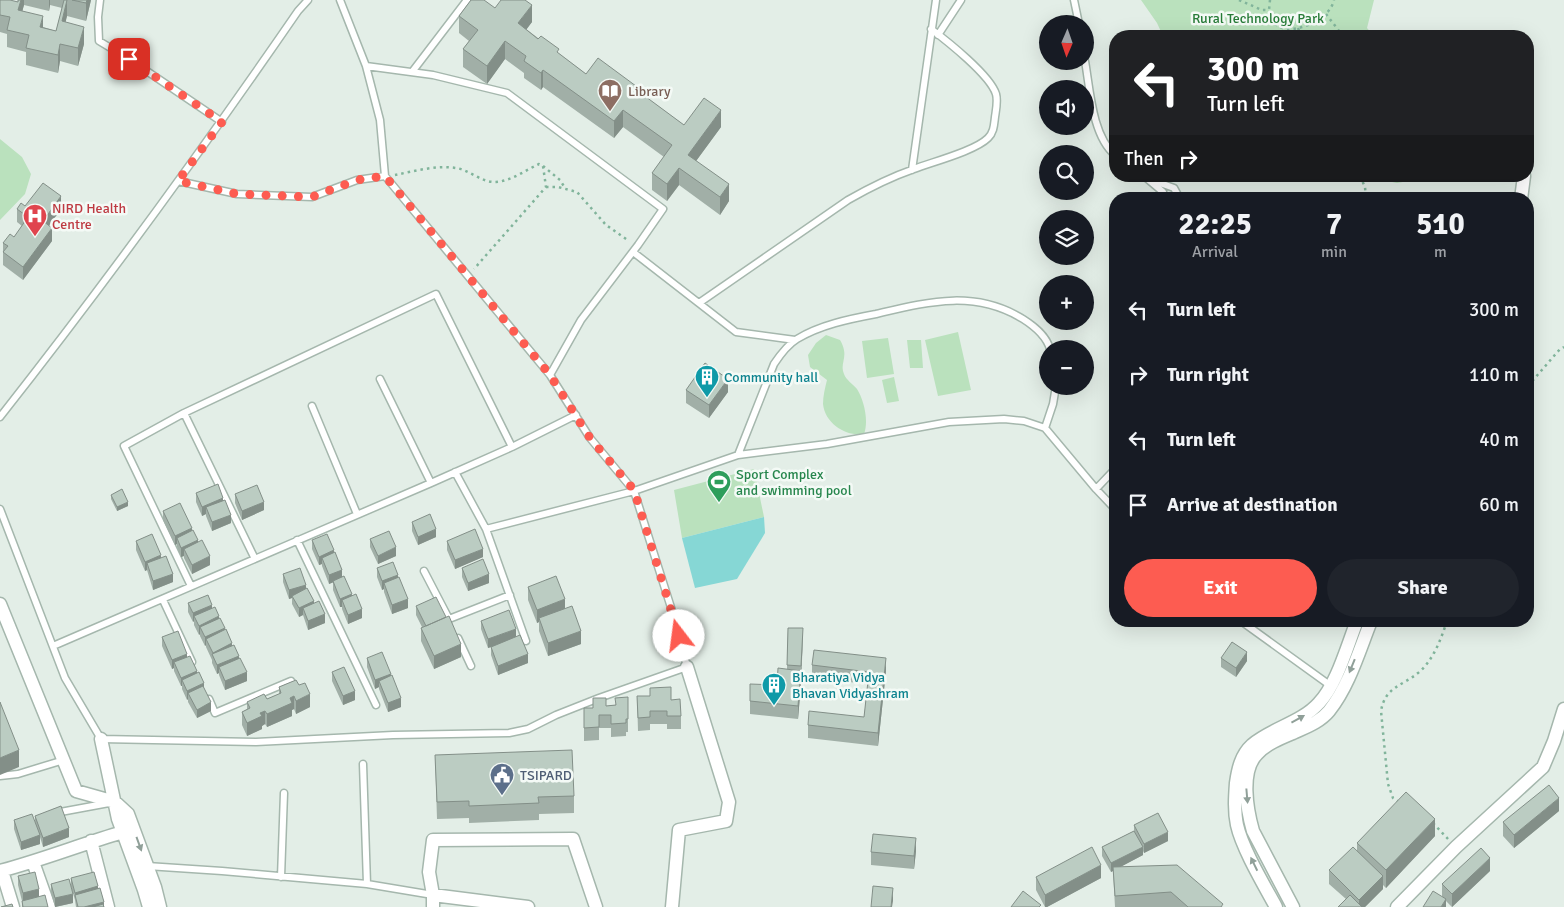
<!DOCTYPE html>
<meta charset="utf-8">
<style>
body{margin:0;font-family:Signika,sans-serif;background:#20242c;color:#f1f3f6;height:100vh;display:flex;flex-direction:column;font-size:19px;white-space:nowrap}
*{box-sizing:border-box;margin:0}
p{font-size:16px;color:#9ea1a6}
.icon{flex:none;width:28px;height:28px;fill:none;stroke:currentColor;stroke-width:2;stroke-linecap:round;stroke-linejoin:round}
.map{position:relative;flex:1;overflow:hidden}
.side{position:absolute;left:1109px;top:192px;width:425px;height:435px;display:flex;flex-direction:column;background:#171b24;border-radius:20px;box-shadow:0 5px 20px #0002}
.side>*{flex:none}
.guide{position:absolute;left:1109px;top:30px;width:425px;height:152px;border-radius:20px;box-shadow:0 5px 20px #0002;background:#202124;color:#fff;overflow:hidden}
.needle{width:32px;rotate:182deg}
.fabs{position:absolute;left:1039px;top:15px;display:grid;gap:10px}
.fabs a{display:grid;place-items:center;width:55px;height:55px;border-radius:50%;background:#171b24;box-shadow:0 5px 20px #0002;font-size:25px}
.pin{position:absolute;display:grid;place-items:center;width:42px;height:42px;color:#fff;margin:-21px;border-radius:10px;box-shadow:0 2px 8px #0006}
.me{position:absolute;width:55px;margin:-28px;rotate:345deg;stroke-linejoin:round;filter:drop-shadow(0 0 4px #0008)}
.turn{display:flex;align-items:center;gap:18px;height:105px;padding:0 15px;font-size:22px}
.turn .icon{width:65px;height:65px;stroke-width:2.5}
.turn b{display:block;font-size:35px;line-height:42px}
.then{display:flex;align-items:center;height:48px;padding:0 15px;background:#0003;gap:10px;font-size:19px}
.eta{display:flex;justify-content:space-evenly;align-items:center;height:85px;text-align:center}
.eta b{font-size:30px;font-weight:800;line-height:35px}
.button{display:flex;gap:10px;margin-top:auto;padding:10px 15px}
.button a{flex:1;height:58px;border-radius:30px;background:#fd5c51;color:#fff;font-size:20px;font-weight:800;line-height:58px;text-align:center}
.button a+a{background:#20242c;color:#f1f3f6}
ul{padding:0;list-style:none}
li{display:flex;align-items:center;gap:15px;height:65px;padding:0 15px}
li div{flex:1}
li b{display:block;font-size:19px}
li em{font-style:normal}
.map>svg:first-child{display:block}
.green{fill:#bae1bd}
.water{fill:#86d7d5}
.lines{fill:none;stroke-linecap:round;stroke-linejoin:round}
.lane-casing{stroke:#a5b7ad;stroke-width:9}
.street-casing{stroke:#a5b7ad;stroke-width:15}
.path{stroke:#81b49b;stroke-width:2.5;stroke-dasharray:2.5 4;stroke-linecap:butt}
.lane{stroke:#fff;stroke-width:6}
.street{stroke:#fff;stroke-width:12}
.wall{fill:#a1afa7;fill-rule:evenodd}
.shaded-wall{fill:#838f88}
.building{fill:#bbccc2;stroke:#838f88}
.oneway{fill:#90a099}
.route{stroke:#fd5c51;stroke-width:9;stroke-dasharray:0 16.2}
.labels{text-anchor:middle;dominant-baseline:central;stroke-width:5;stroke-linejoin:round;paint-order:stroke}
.park-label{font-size:14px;fill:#277c38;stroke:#f4faf6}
.education-label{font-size:14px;fill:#785e54;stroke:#f4faf6;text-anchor:start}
.health-label{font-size:14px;fill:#be3a42;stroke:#f4faf6;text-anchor:start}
.culture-label{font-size:14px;fill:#0d838f;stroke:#f4faf6;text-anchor:start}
.leisure-label{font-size:14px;fill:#27864d;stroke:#f4faf6;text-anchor:start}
.service-label{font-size:14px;fill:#4e5e75;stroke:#f4faf6;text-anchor:start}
</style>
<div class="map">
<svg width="1564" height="907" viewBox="0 0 1564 907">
<rect width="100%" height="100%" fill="#e3eee7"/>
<path class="green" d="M1141 0H1374L1367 28 1374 36H1163L1157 23Z
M0 139 22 157 31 174 25 194 0 220Z
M1363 176H1437L1397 183Z
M958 332 971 390 938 396 925 340Z
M826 335 840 340C850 357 839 362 844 374 846 380 853 384 857 389 864 400 869 421 864 434 847 437 825 424 823 404 823 396 825 388 827 380L810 367 808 355 816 343Z
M888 338 894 374 867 378 862 341Z
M907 340H921L923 368H910Z
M894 377 899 401 887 403 882 380Z
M754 469 764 517 682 538 674 490Z"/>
<path class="water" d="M764 517 765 533 737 579 695 588 682 538Z"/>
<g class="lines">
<defs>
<path id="lane" d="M100 0 98 17 99 41 129 59 222 122
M340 0 366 66 380 120 385 176
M1074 0 1079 24
M938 35 961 0
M1085 61C1090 89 1092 136 1115 155
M366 66 433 75 507 93 663 209 638 245 581 320 550 375
M412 72 467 0
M912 170 936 0
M1144 176 1163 192 1165 199
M1149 179 1174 188 1180 199
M633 252 736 332 795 340
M699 303 848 200C869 188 891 177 914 169 932 162 975 151 988 138 994 132 994 125 995 117 996 110 998 101 996 94 990 75 947 41 931 29
M380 379 431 483
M312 406 357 514
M184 413 255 559
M0 417C104 285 203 149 298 11L308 0
M1045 428 1053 404 1056 386
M738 455 774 364C780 355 787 345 797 339 820 325 849 319 876 314 927 302 974 289 1023 319 1034 326 1046 335 1050 349
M1115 469 1096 489 1115 509
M455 472 486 529
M0 509 65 678 101 739 256 742 393 735 509 733 528 729 556 715 599 698 687 667 675 620 634 491 590 438 550 375 385 176 357 180 312 197 237 194 178 181
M297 540 376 705
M424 571 449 619 510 595
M191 586 124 446 184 413 436 294 512 447
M163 600 192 662
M1241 621 1331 686
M458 638 471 666
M526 641 486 529 634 491 738 455 827 444 949 422 1004 419 1024 421 1045 428 1096 489
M53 646 431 483 512 447 576 415
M209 699 215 713 291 681
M363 764 367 884
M0 776 18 774 64 760
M55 813 109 803
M147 866 222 871 367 884 433 895
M281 877 284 793"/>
<path id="street" d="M1521 199 1524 176
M0 604 76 791 115 802 128 814 155 887 160 907
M101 739 118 819 144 890 149 907
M91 841 108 907
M33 862 49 907
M0 871C42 860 82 844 123 832
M2 871 13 907
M433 895 528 907
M433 907V895L429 872 433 840 573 839 596 907
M672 907 679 830 726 821 729 802 687 667
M1276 907C1264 885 1242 848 1237 825 1234 811 1235 797 1236 783 1238 769 1241 755 1252 745 1272 728 1301 723 1319 703 1337 684 1347 646 1357 621
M1293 907 1253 831C1247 810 1240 771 1257 754 1266 744 1281 738 1293 733 1306 727 1320 722 1329 711 1349 686 1359 651 1371 621
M1397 907 1456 847 1543 767 1554 741 1564 709"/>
</defs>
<use href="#lane" class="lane-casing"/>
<use href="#street" class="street-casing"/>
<path class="path" d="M1239 0 1262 10H1268
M1270 0 1269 10 1273 23C1277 25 1282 29 1287 29 1304 30 1330 18 1334 0
M1326 14 1343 36
M1298 28 1301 36
M543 166 560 180 565 188
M395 175C414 171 437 165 456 168 470 170 482 183 496 182 511 181 526 170 539 164L543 166 546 187 474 269
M1360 176 1365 187 1366 199
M546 187H558L577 192 606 225 629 241
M1528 386 1560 349 1564 347
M1399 802 1393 798 1388 784 1381 711C1385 687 1402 686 1418 673 1433 661 1441 639 1447 621
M1433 823 1448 839"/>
<use href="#lane" class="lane"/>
<use href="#street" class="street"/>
</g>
<path class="wall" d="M0 0 18 2V0H91L86 21 67 16 65 22 84 44 78 66 60 61 58 73 26 65V52L7 47V34L0 32ZM24 5 49 11 50 5 62 8 56 31 43 27 22 11Z
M495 8 532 22 526 29 586 74 640 93 684 125 721 127 696 161 729 201 720 215 679 185 667 201 652 190V173L664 157 623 127 614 138 543 87 541 90 524 78V73L505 59 487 84 463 67V49L469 41 459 33V16Z
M25 206 61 209 49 225 52 241 23 280 3 265V243L14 237 22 226 17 222V209Z
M686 390 728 392 709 418 686 403Z
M196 493 223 501 231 523 212 531 206 516V514L202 516 196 502Z
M235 494 264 510 242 520 235 503Z
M111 495 128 506 117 511 111 499Z
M163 511 192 531 210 565 192 574 184 558V556L181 557 177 547V544L175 545 163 520Z
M412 522 436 537 418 545 412 531Z
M370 539 396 556 378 564 370 547Z
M312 540 334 553 342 577 362 618 348 624 342 609V607H340L333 590V582L329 584 322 566V564L319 565 312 549Z
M136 541 161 558 173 582 153 590 147 570 145 571 136 550Z
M447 541 483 557 455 569 447 550Z
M377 568 398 577 408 608 392 614 384 592V589L382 590 377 577Z
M462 568 489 583 468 591 462 577Z
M283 574 306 589 325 623 308 630 303 615 299 617 292 604V598L289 599 283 582Z
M528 587 565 609 581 644 548 656 539 631V622L537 623 528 600Z
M188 603 212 608 219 618 232 645 239 659 247 681 225 690 219 675V673L217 674 212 663V660L206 647V645L205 646 200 636V634L199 635 194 625V621L193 622 188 612Z
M416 606 461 657 434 669 421 641V628L422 627 416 615Z
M481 621 516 637 528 663 498 675 491 655V647L488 648 481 629Z
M788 628 803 637 801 684 798 719 750 714V701L777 685 787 669Z
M162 637 187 657 204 688 211 711 197 718 188 702V699L187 700 182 689V686H181L174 671V668L172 669 162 646Z
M367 658 391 675 401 707 388 712 379 689V687L375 689 367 667Z
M1221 658 1247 661 1236 677 1221 667Z
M812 665 886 671 878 746 808 738V725L864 717 868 684 812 678Z
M332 672 355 700 343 705 332 681Z
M296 680 310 707 296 714 294 709 292 710V716L267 727 265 724 262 726V729L247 736 242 725V712L247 709V702L267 699 279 694V687Z
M637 696 671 700 681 716V729H667V724H650V730L638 731Z
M628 697V732H626V736L611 737V728H599V740L584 741V708H593V698L606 706 615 705Z
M435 755 574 796V813L539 814V820L469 823V818L437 819Z
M1559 811 1514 848 1503 836V822Z
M35 816 69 837 43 847 40 837V844L21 850 14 829V820L35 822Z
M1134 825 1168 841 1144 853 1143 851V855L1120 867 1223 907H1115L1113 871 1111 872 1102 856V847L1134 831Z
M1435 836 1386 888 1383 885V889L1365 907H1338L1346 899 1329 884V870L1357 851V843Z
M916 851 914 869 871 865V852Z
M1490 871 1452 907 1446 901V907L1442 896V884Z
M18 876 39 897 48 907H22V901L18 885Z
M1036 877 1101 878 1047 907H1045L1036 890Z
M71 878 98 889 104 907H76L75 900 71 887Z
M51 884 73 903 55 907 51 893Z"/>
<path class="shaded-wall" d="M21 0H24V5L18 28V10Z
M49 0H50V5L49 11Z
M67 0V16L62 38V21Z
M87 0H91L86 21V3Z
M532 5V22L518 41V23Z
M43 16V33L40 27Z
M84 27V44L78 66V48Z
M505 41V59L487 84V66Z
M60 44V61L58 73V55Z
M543 70V87L541 90V73Z
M623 110V127L614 138V121Z
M721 110V127L688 172V155Z
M679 168V185L667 201V184Z
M729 184V201L720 215V197Z
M61 196V209L43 234V221Z
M52 228V241L23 280V267Z
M728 379V392L709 418V405Z
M223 498V507H206V514L202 516V507Z
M128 502V506L117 511V507Z
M264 502V510L242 520V511Z
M231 515V523L212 531V522Z
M192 528V537L177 538V544L175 545V536Z
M436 529V537L418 545V537Z
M198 540V549H184V556L181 557V548Z
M396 547V556L378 564V556Z
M483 549V557L455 569V560Z
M334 550V559L322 558V564L319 565V557Z
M161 555V564L147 563V570L145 571V562Z
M210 556V565L192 574V565Z
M342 570V579L329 584V575Z
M173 574V582L153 590V581Z
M489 574V583L468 591V583Z
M398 575V584L384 583V589L382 590V581Z
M306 585V593L292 596V598L289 599V590Z
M352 594V602L342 600V607H340V599Z
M408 599V608L392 614V605Z
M565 599V612L539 618V622L537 623V610Z
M314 601V609L303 608V615L299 617V608Z
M212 605V613L194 616V621L193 622V613Z
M362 609V618L348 624V615Z
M325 614V623L308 630V621Z
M219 616V625L200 627V634L199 635V626Z
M225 628V636L206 639V645L205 646V637Z
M803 628 801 684 798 719V706L801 672Z
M516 629V638L488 648V639Z
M581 631V644L548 656V643Z
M232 643V652L213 655V653Z
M461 644V657L434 669V656Z
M1247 652V661L1236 677V668Z
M187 654V662H174V668L172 669V660Z
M528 654V663L498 675V666Z
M239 656V665L219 667V673L217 674V665Z
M886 658V671L878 746V733Z
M197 671V680H182V686H181V678Z
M247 672V681L225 690V681Z
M391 674V682L379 681V687L375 689V680Z
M204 683V692L188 693V699L187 700V691Z
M355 691V700L343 705V696Z
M310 694V707L296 714V701Z
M294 696V709L292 710V716L267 727V714L290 698Z
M401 698V707L388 712V703Z
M211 702V711L197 718V710Z
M265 711V724L262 726V729L247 736V723L260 713Z
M19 750V767L0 775V758Z
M1559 798V811L1514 848V835Z
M1435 819V836L1386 888V870Z
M69 828V837L43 847V838Z
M1168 832V841L1144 853V844Z
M40 835V844L21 850V842Z
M916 838V851L914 869V856Z
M1143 847V855L1111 872V863Z
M1490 858V871L1452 907V894Z
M1101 865V878L1047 907H1045V895Z
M1383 876V889L1365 907H1359V900Z
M98 886V895L75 896V893Z
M893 888V901L892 907H891Z
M39 889V898L23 902V893Z
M73 894V903L55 907V898Z
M1446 899V907H1441Z
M104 902V907H84Z"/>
<path class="building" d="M0 0H10L18 2V0H21L18 10 43 16 40 27 56 31 64 0H67L62 21 84 27 78 48 60 44 58 55 26 48 29 35 7 30 10 17 0 15Z
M72 0H87L86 3Z
M471 0H484L495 8 501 0H525L532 5 518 23 538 39 541 36 559 49 557 52 586 74 598 58 640 89 638 91 684 125 704 98 721 110 688 155 729 184 720 197 679 168 667 184 652 173 672 145 623 110 614 121 543 70 541 73 524 61 526 56 505 41 487 66 463 49 478 30 459 16Z
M43 183 61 196 43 221 52 228 23 267 3 252 8 246 3 243 10 234 14 237 28 217 17 209 21 203 25 206Z
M705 363 728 379 709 405 686 390Z
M218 484 223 498 202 507 196 493Z
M257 485 264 502 242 511 235 494Z
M122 489 128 502 117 507 111 495Z
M225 500 231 515 212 522 206 507Z
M180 503 192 528 175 536 163 511Z
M430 514 436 529 418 537 412 522Z
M475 529 483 549 455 560 447 541Z
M193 530 198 540 181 548 177 538Z
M389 531 396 547 378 556 370 539Z
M152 534 161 555 145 562 136 541Z
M327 534 334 550 319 557 312 540Z
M202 540 210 556 192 565 184 549Z
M335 552 342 570 329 575 322 558Z
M166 556 173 574 153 581 147 563Z
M483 559 489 574 468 583 462 568Z
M393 562 398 575 382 581 377 568Z
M300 568 306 585 289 590 283 574Z
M344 576 352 594 340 599 333 581Z
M556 576 565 599 537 610 528 587Z
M399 577 408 599 392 605 384 583Z
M307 588 314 601 299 608 292 596Z
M356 594 362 609 348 615 342 600Z
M208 595 212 605 193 613 188 603Z
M436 597 446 617 426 626 416 606Z
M319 601 325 614 308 621 303 608Z
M572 606 581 631 548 643 539 618Z
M215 607 219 616 199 626 194 616Z
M509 610 516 629 488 639 481 621Z
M449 616 461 644 434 656 421 628Z
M220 618 225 628 205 637 200 627Z
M788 628H803L801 666 787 665Z
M226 629 232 643 213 653 206 639Z
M178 631 187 654 172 660 162 637Z
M520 635 528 654 498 666 491 647Z
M1232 642 1247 652 1236 668 1221 658Z
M234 645 239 656 217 665 212 654Z
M814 650 886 658 878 733 808 725 809 711 864 717 869 672 812 665Z
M382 652 391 674 375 680 367 658Z
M190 656 197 671 181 678 174 662Z
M240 658 247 672 225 681 219 667Z
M344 667 355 691 343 696 332 672Z
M778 668 801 671 798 706 750 701V684L777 685Z
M199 672 204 683 187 691 182 680Z
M392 675 401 698 388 703 379 681Z
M296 680 299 685 305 683 310 694 296 701 294 696 290 698 292 703 267 714 265 711 260 713 262 716 247 723 242 712 250 708 247 702 264 694 267 699 281 693 279 687Z
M203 686 211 702 197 710 188 693Z
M671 687V700L680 699 681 716H667V711H650V717L638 718 637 696H650V688Z
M628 697V719H626V723L611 724V715H599V727L584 728V708H593V698H606V706L616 705 615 698Z
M0 702 19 750 0 758Z
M572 750 574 796 538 797 539 803 469 806V801L437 802 435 755Z
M1549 785 1559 798 1514 835 1503 822Z
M1406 792 1435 819 1386 870 1357 843Z
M61 806 69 828 43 838 35 816Z
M1158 813 1168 832 1144 844 1134 825Z
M32 814 40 835 21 842 14 820Z
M1134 831 1143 847 1111 863 1102 847Z
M873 834 916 838 914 856 871 852Z
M1092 847 1101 865 1045 895 1036 877Z
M1353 847 1383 876 1359 900 1329 870Z
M1481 848 1490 858 1452 894 1442 884Z
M1177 865 1223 904 1221 907H1188L1171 892 1115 896 1113 867Z
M35 872 39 889 23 893 18 876Z
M94 872 98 886 75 893 71 878Z
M69 879 73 894 55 898 51 884Z
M873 886 893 888 891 907H871Z
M100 888 104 902 84 907H78L75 895Z
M1023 891 1041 905 1039 907H1011Z
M1433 891 1446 899 1441 907H1423Z
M45 895 48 907H23L22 901Z
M1350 895 1362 907H1338Z
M12 904 13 907H1Z
M103 904 104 907H93Z"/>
<defs><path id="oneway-solid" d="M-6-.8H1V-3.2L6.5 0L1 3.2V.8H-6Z" transform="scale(1.25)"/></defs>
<g class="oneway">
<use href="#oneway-solid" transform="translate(1352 666) rotate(112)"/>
<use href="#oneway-solid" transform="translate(1298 719) rotate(-29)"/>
<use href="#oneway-solid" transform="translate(1247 796) rotate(85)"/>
<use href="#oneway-solid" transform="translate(139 844) rotate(70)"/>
<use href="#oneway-solid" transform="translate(1254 864) rotate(-116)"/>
</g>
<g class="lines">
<path class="route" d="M129 59 222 122 178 181 237 194 312 197 357 180 385 176 550 375 590 438 634 490 679 636"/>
</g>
<defs>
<symbol id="library-pin" viewBox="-11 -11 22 30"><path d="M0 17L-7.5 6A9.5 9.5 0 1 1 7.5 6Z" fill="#8d6e63" stroke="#f4faf6"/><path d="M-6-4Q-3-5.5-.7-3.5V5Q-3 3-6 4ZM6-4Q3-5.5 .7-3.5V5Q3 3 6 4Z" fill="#fff"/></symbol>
<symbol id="hospital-pin" viewBox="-11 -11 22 30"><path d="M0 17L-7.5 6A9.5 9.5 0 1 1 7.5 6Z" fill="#e0444e" stroke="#f4faf6"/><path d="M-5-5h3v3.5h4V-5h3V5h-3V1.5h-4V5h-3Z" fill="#fff"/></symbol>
<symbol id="building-pin" viewBox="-11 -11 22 30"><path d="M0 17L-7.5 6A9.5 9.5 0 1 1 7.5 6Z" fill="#0f9aa8" stroke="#f4faf6"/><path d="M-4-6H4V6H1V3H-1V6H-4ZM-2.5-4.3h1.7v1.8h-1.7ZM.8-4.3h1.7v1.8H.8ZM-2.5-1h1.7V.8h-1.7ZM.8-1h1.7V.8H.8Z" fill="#fff"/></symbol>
<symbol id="stadium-pin" viewBox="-11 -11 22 30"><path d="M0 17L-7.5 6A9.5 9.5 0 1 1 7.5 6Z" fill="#2e9e5b" stroke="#f4faf6"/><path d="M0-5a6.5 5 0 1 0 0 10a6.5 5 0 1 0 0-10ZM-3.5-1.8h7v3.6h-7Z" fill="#fff"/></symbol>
<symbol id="civic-pin" viewBox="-11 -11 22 30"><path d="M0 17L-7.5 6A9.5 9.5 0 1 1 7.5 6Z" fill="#5c6f8a" stroke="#f4faf6"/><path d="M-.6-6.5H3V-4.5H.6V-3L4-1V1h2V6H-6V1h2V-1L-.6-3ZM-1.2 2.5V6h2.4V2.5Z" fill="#fff"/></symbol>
</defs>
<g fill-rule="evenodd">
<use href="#library-pin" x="596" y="77" width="28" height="38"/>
<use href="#hospital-pin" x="21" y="202" width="28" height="38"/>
<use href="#building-pin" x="693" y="363" width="28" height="38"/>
<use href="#stadium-pin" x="705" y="468" width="28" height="38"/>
<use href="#building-pin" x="760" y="671" width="28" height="38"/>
<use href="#civic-pin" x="488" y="761" width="28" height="38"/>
</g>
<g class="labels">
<g class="park-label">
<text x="1258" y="18">Rural Technology Park</text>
</g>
<g class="education-label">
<text x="628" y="91">Library</text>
</g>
<g class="health-label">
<text x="52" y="208">NIRD Health<tspan x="52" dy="16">Centre</tspan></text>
</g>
<g class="culture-label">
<text x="724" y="377">Community hall</text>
<text x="792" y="677">Bharatiya Vidya<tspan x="792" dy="16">Bhavan Vidyashram</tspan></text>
</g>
<g class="leisure-label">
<text x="736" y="474">Sport Complex<tspan x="736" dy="16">and swimming pool</tspan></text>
</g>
<g class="service-label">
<text x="520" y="775">TSIPARD</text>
</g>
</g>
</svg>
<div class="fabs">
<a><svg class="needle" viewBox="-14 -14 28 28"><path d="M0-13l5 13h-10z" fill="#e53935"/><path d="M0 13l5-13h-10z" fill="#9ea1a6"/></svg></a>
<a><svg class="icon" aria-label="sound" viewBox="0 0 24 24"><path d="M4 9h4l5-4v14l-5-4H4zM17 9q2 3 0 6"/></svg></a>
<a><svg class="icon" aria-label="search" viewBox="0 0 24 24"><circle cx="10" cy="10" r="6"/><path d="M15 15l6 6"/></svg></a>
<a><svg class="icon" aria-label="layers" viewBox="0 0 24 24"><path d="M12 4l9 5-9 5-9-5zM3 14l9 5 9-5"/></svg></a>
<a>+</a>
<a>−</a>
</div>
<div class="pin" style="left:129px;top:59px;background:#d93025"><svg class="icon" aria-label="arrive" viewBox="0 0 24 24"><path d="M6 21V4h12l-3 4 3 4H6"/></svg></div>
<svg class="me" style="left:679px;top:636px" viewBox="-20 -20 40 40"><circle r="19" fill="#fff"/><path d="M0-13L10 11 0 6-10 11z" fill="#fd5c51"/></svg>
<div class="guide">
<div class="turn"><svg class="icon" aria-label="left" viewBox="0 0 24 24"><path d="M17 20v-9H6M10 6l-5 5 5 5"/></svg><div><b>300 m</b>Turn left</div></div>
<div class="then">Then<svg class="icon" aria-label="right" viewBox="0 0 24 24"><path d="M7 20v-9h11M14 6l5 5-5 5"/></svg></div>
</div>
<section class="side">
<div class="eta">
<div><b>22:25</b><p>Arrival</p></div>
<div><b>7</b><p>min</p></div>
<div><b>510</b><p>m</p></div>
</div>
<ul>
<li><svg class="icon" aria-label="left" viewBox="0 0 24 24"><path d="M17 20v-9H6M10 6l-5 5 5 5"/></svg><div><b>Turn left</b></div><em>300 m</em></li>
<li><svg class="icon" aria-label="right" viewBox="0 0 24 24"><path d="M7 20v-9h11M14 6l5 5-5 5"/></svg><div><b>Turn right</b></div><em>110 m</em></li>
<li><svg class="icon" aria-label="left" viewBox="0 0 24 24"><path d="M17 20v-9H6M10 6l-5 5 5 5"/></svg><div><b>Turn left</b></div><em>40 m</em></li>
<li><svg class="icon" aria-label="arrive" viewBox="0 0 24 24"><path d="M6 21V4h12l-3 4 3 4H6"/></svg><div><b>Arrive at destination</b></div><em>60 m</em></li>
</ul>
<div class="button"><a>Exit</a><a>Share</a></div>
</section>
</div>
